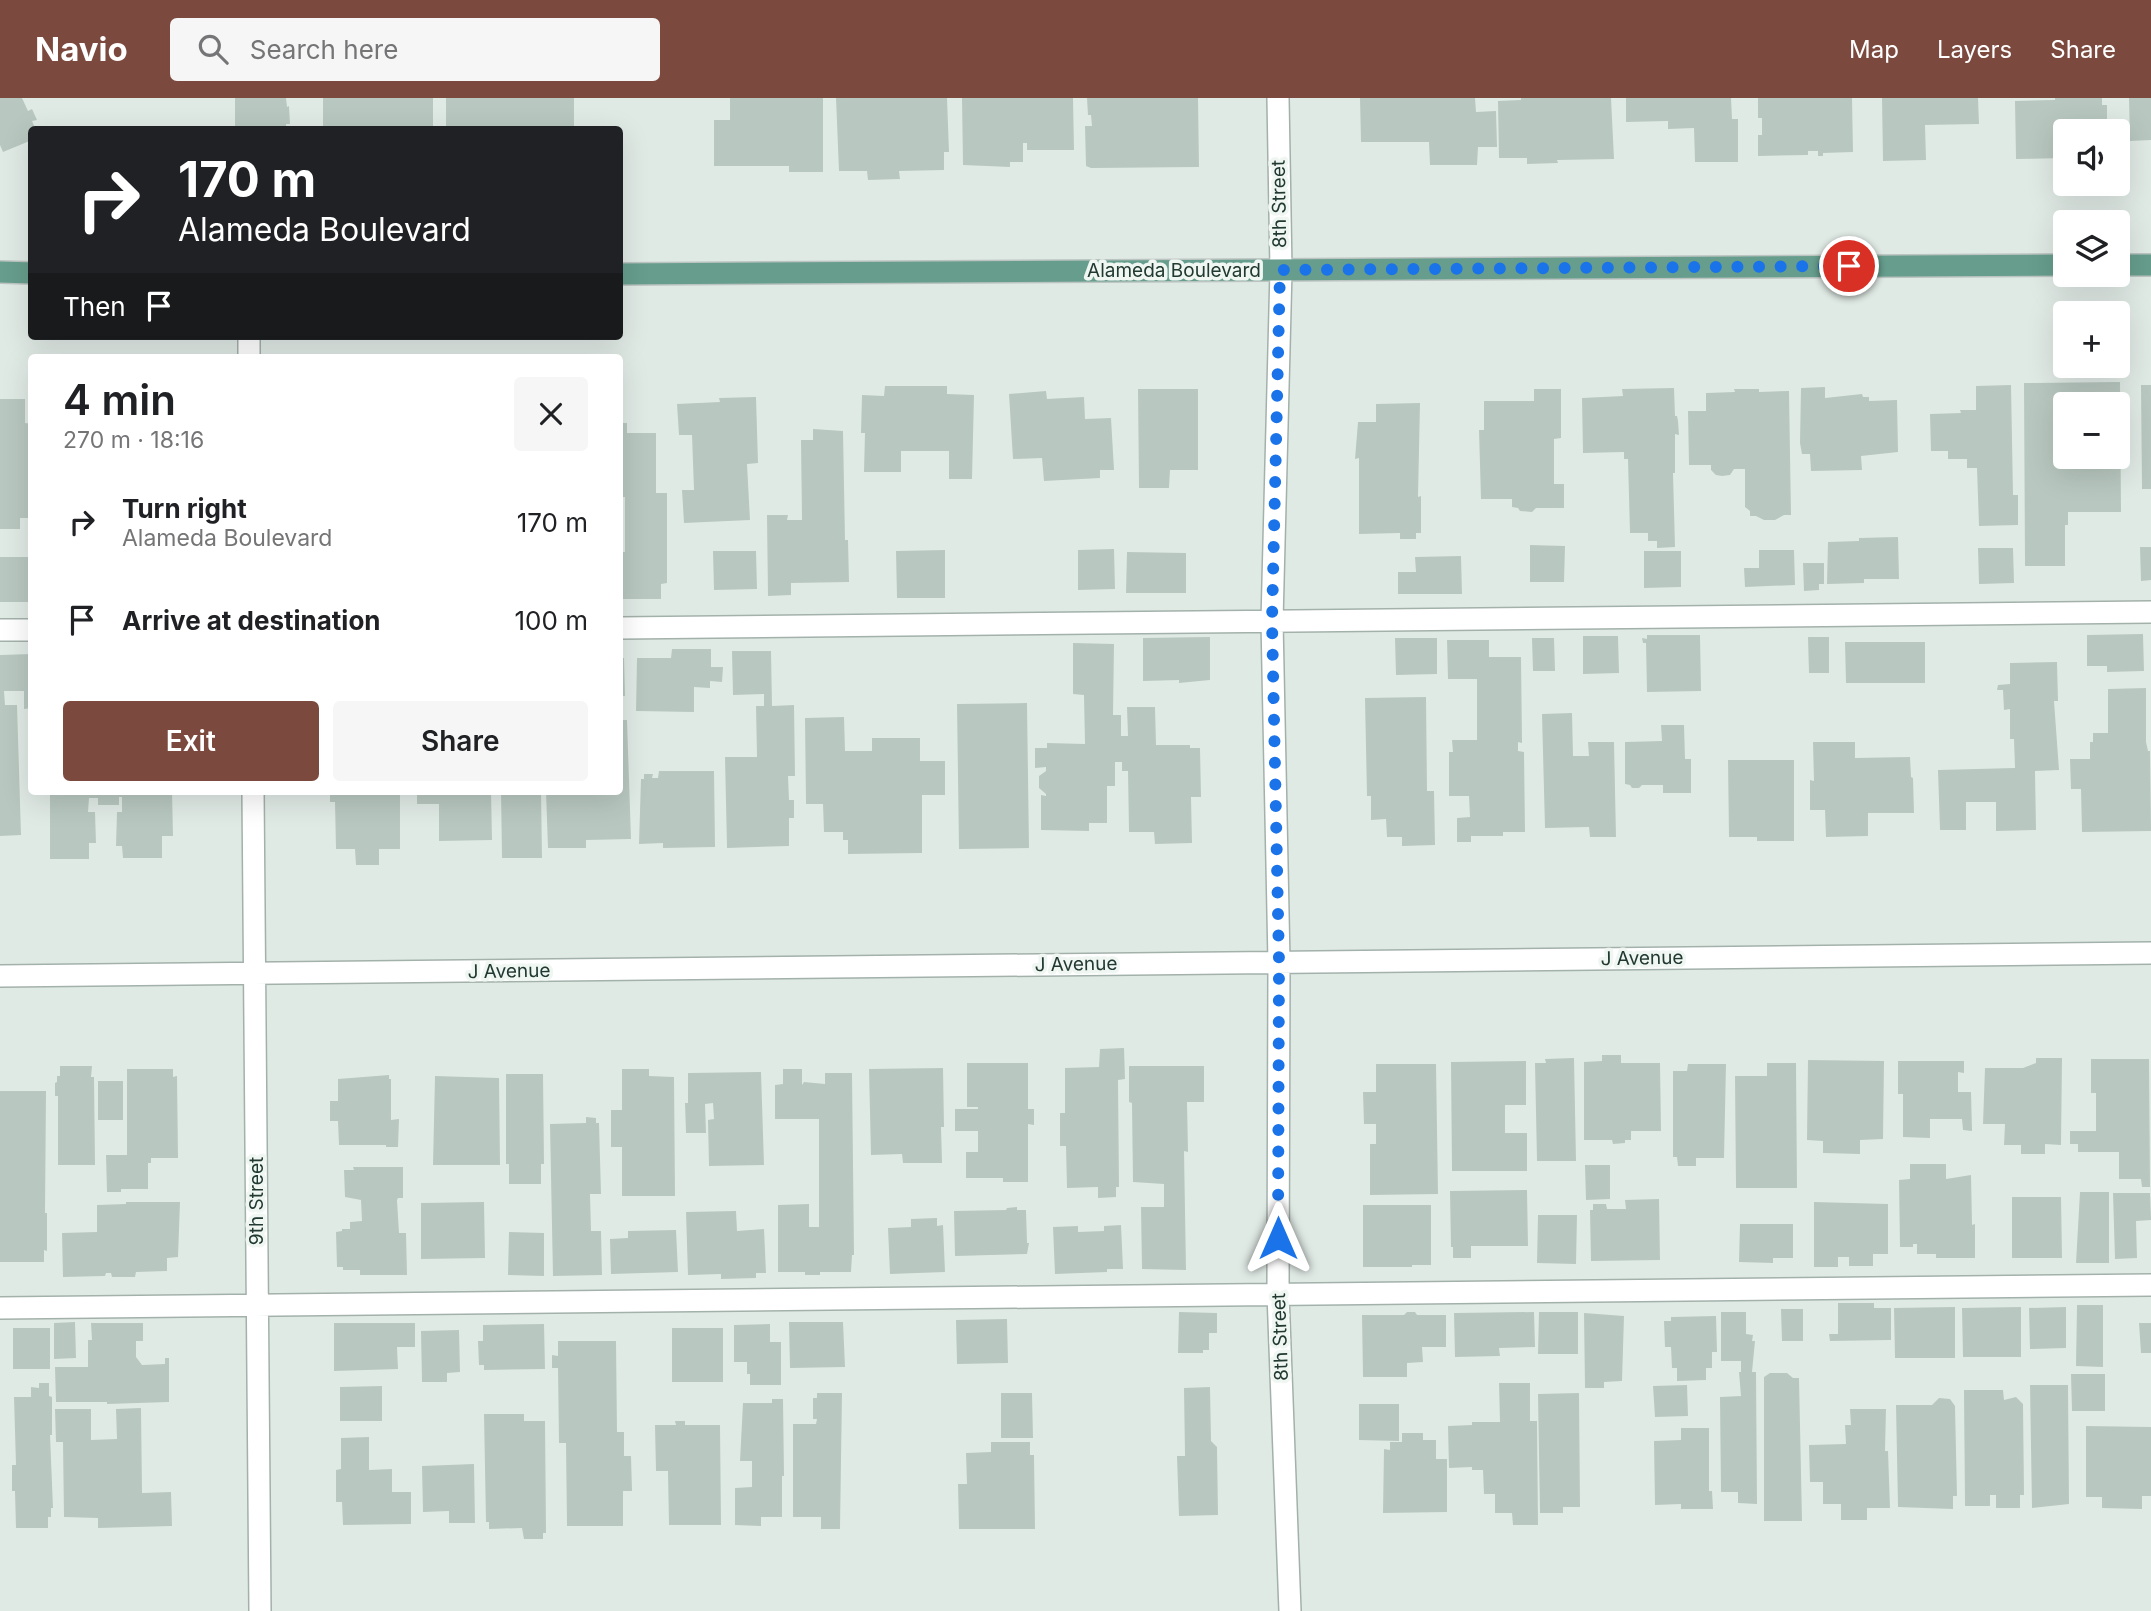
<!DOCTYPE html>
<meta charset="utf-8">
<style>
body{margin:0;font-family:Inter,sans-serif;background:#f6f6f6;color:#202124;height:100vh;display:flex;flex-direction:column;font-size:26px;white-space:nowrap}
*{box-sizing:border-box;margin:0}
p{font-size:23px;color:#757577}
.icon{flex:none;width:38px;height:38px;fill:none;stroke:currentColor;stroke-width:2;stroke-linecap:round;stroke-linejoin:round}
.map{position:relative;flex:1;overflow:hidden}
.side{position:absolute;left:28px;top:256px;width:595px;height:441px;display:flex;flex-direction:column;background:#fff;border-radius:7px;box-shadow:0 7px 28px #0002}
.side>*{flex:none}
.guide{position:absolute;left:28px;top:28px;width:595px;height:214px;border-radius:7px;box-shadow:0 7px 28px #0002;background:#202124;color:#fff;overflow:hidden}
.buttons{position:absolute;left:2053px;top:21px;display:grid;gap:14px}
.buttons a{display:grid;place-items:center;width:77px;height:77px;border-radius:7px;background:#fff;box-shadow:0 7px 28px #0002;font-size:35px}
.pin{position:absolute;display:grid;place-items:center;width:60px;height:60px;color:#fff;margin:-30px;border:4px solid #fff;border-radius:50%;box-shadow:0 2px 7px #0007}
.me{position:absolute;width:77px;margin:-38px;rotate:0deg;stroke-linejoin:round;filter:drop-shadow(0 0 5px #0008)}
.turn{display:flex;align-items:center;gap:24px;height:147px;padding:0 35px;font-size:32px}
.turn .icon{width:91px;height:91px;stroke-width:2.5}
.turn b{display:block;font-size:49px;line-height:60px}
.then{display:flex;align-items:center;height:66px;padding:0 35px;background:#0003;gap:14px;font-size:26px}
.round{display:grid;place-items:center;flex:none;width:74px;height:74px;border-radius:7px;background:#f6f6f6}
.head{display:flex;align-items:center;justify-content:space-between;height:119px;padding:0 35px}
h1{font-size:42px;font-weight:600;line-height:52px}
.primary-button{display:flex;gap:14px;margin-top:auto;padding:14px 35px}
.primary-button a{flex:1;height:80px;border-radius:7px;background:#7b493e;color:#fff;font-size:28px;font-weight:600;line-height:80px;text-align:center}
.primary-button a+a{background:#f6f6f6;color:#202124}
ul{padding:0;list-style:none}
li{display:flex;align-items:center;gap:21px;height:98px;padding:0 35px}
li div{flex:1}
li b{display:block;font-size:26px}
li em{font-style:normal}
header{display:flex;align-items:center;gap:42px;box-sizing:border-box;height:98px;padding:0 35px;background:#7b493e;color:#fff}
header strong{font-size:33px}
nav{display:flex;gap:38px;margin-inline-start:auto;font-size:24px}
.search{width:490px;height:63px;background:#f6f6f6;display:flex;align-items:center;gap:18px;box-sizing:border-box;padding:0 24px;border-radius:7px;color:#757577;font-size:26px}
.map>svg:first-child{display:block}
.building{fill:#b8c7c0;fill-rule:evenodd}
.lines{fill:none;stroke-linecap:round;stroke-linejoin:round}
.minor-casing{stroke:#a3b1ab;stroke-width:24}
.major-casing{stroke:#bcc4c1;stroke-width:24}
.minor{stroke:#fff;stroke-width:21}
.major{stroke:#669d8c;stroke-width:21}
.route{stroke:#1a73e8;stroke-width:12;stroke-dasharray:0 21.6}
.labels{text-anchor:middle;dominant-baseline:central;stroke-width:7;stroke-linejoin:round;paint-order:stroke}
.street-label{font-size:19px;fill:#213931;stroke:#f0f7f3}
</style>
<header>
<strong>Navio</strong>
<div class="search"><svg class="icon" aria-label="search" viewBox="0 0 24 24"><circle cx="10" cy="10" r="6"/><path d="M15 15l6 6"/></svg>Search here</div>
<nav><a>Map</a><a>Layers</a><a>Share</a></nav>
</header>
<div class="map">
<svg width="2151" height="1513" viewBox="0 0 2151 1513">
<rect width="100%" height="100%" fill="#e0eae5"/>
<path class="building" d="M0 0H22L28 13 32 11 37 22 32 23 36 32H32V42L3 54 0 47Z
M235 0H286L287 9 289 8 290 26H286V32H235Z
M323 0H433V32H323Z
M446 0H574V32H446Z
M730 0H823V74H789V68H714V22H730Z
M836 0H947L949 54H944V72L899 73 900 81 868 82 867 73H839Z
M962 0H1073L1074 52H1027V45H1023V64H1010V69L963 67Z
M1087 0H1198L1199 69 1091 70 1086 68 1085 28H1092L1091 17H1088Z
M1360 0H1475L1476 14 1496 13 1497 49H1478L1477 67H1430L1429 44H1361Z
M1521 0H1611L1614 61 1557 62 1558 65 1527 66V60H1499L1498 3 1521 2Z
M1626 0H1731L1732 21H1738V64H1695L1694 30 1668 31V23L1626 24Z
M1758 0H1852L1853 54 1823 55V58H1818V53H1808V57L1758 58V37H1762V20H1758Z
M1882 0H1978L1979 26 1925 27 1926 62 1883 63Z
M2055 0H2102V7H2107V26L2101 27V33H2065V60L2016 61 2015 3 2055 2Z
M2129 0H2151V42L2130 43Z
M2120 284 2121 414H2068V427H2065V468H2025L2024 285ZM2065 306H2118V359H2065Z
M2011 287 2013 397H2018V427L1979 428 1977 370H1967V361H1948V353H1931L1930 316 1961 315 1960 312H1976V288Z
M2141 287H2151V391H2142Z
M885 288H947V296L974 297 972 381H949V353H901V374H864L865 335H861L862 297 884 298Z
M1825 289V300L1862 296 1863 299H1869V303L1897 302 1898 354 1861 358 1862 372 1811 373 1810 356H1802L1800 345 1801 290Z
M1674 290 1675 318H1677L1678 323 1679 337 1675 336V375H1673L1675 449 1657 450V443H1648V435H1630L1628 361H1624V354L1583 355 1582 300 1623 298 1622 291Z
M1138 291H1198V372H1170L1169 390H1139Z
M1534 291H1561V340L1554 341V386H1564V410H1536L1532 414 1520 413 1518 410 1512 409V401H1481L1479 332H1484V303H1534Z
M1734 291H1759V294L1789 293 1791 417H1784L1775 422H1764L1756 418H1750V413L1745 409V371H1734L1730 377 1722 378 1716 377 1711 372V367H1689L1688 313H1706V295L1735 294Z
M1046 293 1047 301 1084 299 1085 321 1111 320 1114 372H1100V380L1044 383 1042 360 1013 361 1009 296Z
M756 299 758 365 747 366 750 422 684 425 682 392H694L692 337H679L677 306 720 304 719 300Z
M0 301H25V325L32 326V420H20V431H0Z
M1420 305 1418 399 1421 398V435H1416V441H1400V435L1359 436V360L1355 361 1358 324H1376V306Z
M620 325H627V335H656V395H667V485L661 486V501H622V507H620V454H625V399H620Z
M813 331 843 333 845 442H848L849 484 791 485V497L768 498 767 417H788L787 422H802L801 342H813Z
M1898 439 1899 481H1864V485L1827 486 1828 444 1859 443V440Z
M1530 447 1565 448 1564 484H1530Z
M2140 449H2151V482L2141 483Z
M1978 450H2013L2014 485 1979 486Z
M1114 451 1115 491 1078 492V452Z
M945 452V500H897L896 453Z
M1759 452H1794L1795 487 1745 489 1744 470H1759Z
M713 453H756L757 491 714 492Z
M1644 453H1681V489L1644 490Z
M1127 454 1186 455V495H1126Z
M1461 458 1462 496H1398V474H1416L1415 459Z
M0 459H32V504H0Z
M1803 465H1824V486H1819V492L1804 493Z
M2143 536 2144 573 2107 574V568H2087V537Z
M1647 537H1700L1701 593 1647 594 1646 545H1643L1642 540 1647 541Z
M1583 538H1618L1619 575 1583 576Z
M1210 539V582L1179 585V582L1143 583V540Z
M1808 539H1829V575H1809Z
M1395 540H1437V576L1396 577Z
M1532 540H1554L1555 573H1533Z
M1447 542H1489V559H1521L1522 645 1518 644V653L1524 654 1525 734H1503V738H1471V744H1457V720L1470 719 1469 698H1449V654H1453L1452 642H1477V581H1448Z
M1845 544H1925V585H1846Z
M1073 545 1114 546 1113 617H1121V638H1128L1127 609H1155L1156 647H1190V650H1200L1201 699H1191L1192 745 1155 746 1154 734H1129L1128 673H1122V664H1115V688H1107V725H1089V733L1041 732V697L1046 698V696L1039 690V678L1046 673V669L1035 670V650H1047V645L1085 646 1084 597 1073 596Z
M672 551H711V569H723L722 584 710 583V590L694 589V614L636 613 637 560H671Z
M732 553H771L772 608 794 607 795 678H788L789 702H794V720H789V748L727 750 725 659H757L756 608H764V596L733 597Z
M32 556V610L24 611V593H4L5 607H17L21 737 0 738V557Z
M620 560H624L625 598H620Z
M2057 564 2058 603H2054L2059 672 2035 673 2036 732 1996 733V704H1966V732H1940L1938 672 2015 670 2014 641H2010V611L2004 612 2003 592H1997L1998 587 2010 586V565Z
M2146 590V644L2148 653H2150L2151 733 2082 734 2081 691H2071L2070 661H2090V644H2093V635H2108V591Z
M1426 599 1427 693H1434L1435 747 1402 748V739H1387L1386 721 1371 722V698H1367L1365 600Z
M1027 605 1029 750 959 751 957 606Z
M1572 615 1573 658H1589L1588 644H1614L1616 739H1590L1589 729 1545 730 1542 616Z
M844 619 845 653H872V640H920V663H945V697H922V755L848 756V742H843V734H824L823 706H806L805 620Z
M620 622H627L631 741 586 742V750H548L546 693H620Z
M1661 627H1684L1685 661H1691V695H1663V687H1642L1639 690H1632L1630 687 1625 686V644L1662 643Z
M1813 644H1855V660L1910 659 1911 679 1913 680 1914 715H1868V738L1826 739 1825 712H1810V682L1814 683Z
M1728 662H1794V743H1757V739H1729Z
M659 673H714L715 749 663 750V745L639 746 641 681H644V676H653L652 680H658Z
M50 693H172L173 738H162V760H123L122 748H116L117 714H122V699H119V707H98V700H89L88 714H95L96 745H89V761H50Z
M330 693H400V751H379V767H356L355 751H336L335 704H330Z
M417 693H491L492 742 439 743V706H417Z
M501 693H541L542 760H502Z
M1124 950 1125 981 1118 982 1119 1089H1116V1099L1098 1100V1089L1067 1090 1066 1048H1060V1015H1065V970L1099 969 1100 951Z
M1602 957H1621V965H1660L1661 1033H1631V1042H1625V1045L1613 1046 1612 1042H1584V964L1602 963Z
M1574 960 1576 1063H1537L1535 965H1546L1545 961Z
M2036 960H2062L2061 1047 2045 1046V1056H2021V1047H2004L2005 1026H1983L1985 970H2023L2036 965Z
M2091 961H2149L2150 1089H2142L2141 1081H2119V1054H2078V1046H2070V1033H2096V995H2091Z
M1808 962 1884 963 1883 1041 1860 1042V1056L1823 1055V1043L1807 1042Z
M1526 963V1007H1505V1035H1527V1073H1452L1451 964Z
M1898 963H1964V975L1958 974V994H1971L1972 1033 1963 1032 1962 1021H1930V1040L1903 1039V996H1898Z
M967 965H1028V1011H1034V1027L1028 1026V1084H1003V1080H966V1054H978V1033H955V1011H978V1009H967Z
M1767 965H1796L1797 1090H1736L1735 978H1767Z
M1376 966H1436L1438 1096 1370 1097V1046H1376V1026H1364L1363 994H1376Z
M1688 966H1726L1724 1060H1696V1068H1678L1677 1059H1673V973H1687Z
M60 968H92L91 979H94L95 1067H58V998H55V985L57 984V978H60Z
M1129 968H1204V1004H1187L1188 1054 1184 1053 1186 1172 1142 1171 1141 1109H1164V1086L1133 1084 1132 1005 1129 1004Z
M943 970 944 1029H941L942 1065H903L902 1056 871 1057 869 971Z
M127 971H173V979L177 978 178 1060H151V1065H148V1091H121V1094H107L106 1057H127Z
M622 971H649V978L674 979 675 1098H622V1049H611V1012H622Z
M783 971H802V987L804 984 825 986V975H852L854 1157H852L851 1174H820V1177H805V1174H778V1107L809 1106V1129H819V1021H775V987L783 986Z
M761 974 764 1067 709 1068 708 1022 714 1021 713 1005 705 1006 706 1035H686L685 1005H688V975Z
M506 976H543L544 1066H541V1086H509V1066H506Z
M389 977V981H391V1022L399 1021 398 1049H386V1047H339L338 1023H330V1003H338V981Z
M435 978 499 980 500 1067H433Z
M98 983H123V1022H98Z
M0 993H46L45 1115H47V1153L44 1152V1164H0Z
M586 1019 596 1020V1025H599L601 1096H590L591 1133H601L602 1177 553 1178 550 1026 586 1025Z
M1910 1066H1946V1081L1971 1077 1972 1127 1975 1126V1160H1936V1156H1917V1146H1913V1149H1900L1899 1082 1910 1081Z
M1585 1067H1610V1101L1586 1102Z
M353 1069H403V1100H398L397 1102 399 1135H406L407 1177H360V1172H343V1169H337L336 1134 342 1133V1131H350V1124L362 1123 361 1102 345 1099 344 1072H354Z
M1527 1092 1528 1148H1471V1160H1453V1149H1451L1450 1093Z
M2080 1094H2109V1165H2076Z
M2113 1095H2150L2151 1122 2136 1123 2137 1160 2115 1161Z
M2012 1099H2061L2062 1160H2012Z
M1659 1101 1660 1162 1591 1163 1590 1112H1593V1106H1606L1607 1111H1626L1625 1102Z
M126 1104H180L178 1159 167 1160V1173L136 1174 135 1179H112L111 1175H106L105 1178 63 1179 62 1135 97 1134V1107L126 1106Z
M484 1104 485 1160 421 1161V1105Z
M1814 1104 1888 1106V1156H1873V1168H1849V1159H1838V1169H1814Z
M1363 1107H1431V1167H1412V1169H1363Z
M1017 1109V1112H1026L1027 1145H1029L1027 1156 955 1158 954 1113 1006 1112 1007 1110Z
M736 1113 737 1133 764 1131 766 1175H756V1180L721 1181V1176L688 1177 686 1114Z
M1538 1117H1577L1576 1166 1537 1165Z
M937 1120V1128L943 1127 945 1174 890 1176 888 1130 911 1129V1121Z
M1740 1126H1793V1160H1773V1165L1739 1164Z
M1121 1127 1123 1171H1107V1174L1055 1176 1053 1129 1078 1128V1134L1104 1133V1128Z
M676 1132 678 1174 611 1176 610 1141 628 1140V1133Z
M509 1134 544 1135V1178L508 1177Z
M1838 1205H1874V1210H1891V1242L1830 1243 1829 1236H1838Z
M2077 1207H2103V1269L2076 1268Z
M1955 1209V1260H1895L1894 1210Z
M2021 1209V1259H1963L1962 1210Z
M2066 1209V1250L2030 1251 2029 1210Z
M1781 1211H1803V1243H1782Z
M1179 1214 1217 1215V1235H1209V1252H1203V1255H1178Z
M1407 1214H1415L1417 1217H1446V1249H1422L1423 1264 1407 1265V1279H1363L1362 1217H1404Z
M1534 1214 1535 1249 1499 1250 1500 1258 1455 1259 1454 1215Z
M1539 1214H1578V1256H1538Z
M1721 1214H1746V1236L1753 1237 1752 1243H1755L1752 1274H1756L1757 1406 1738 1405V1394H1721L1720 1299 1741 1298 1739 1274H1741V1263H1721Z
M1584 1215 1624 1218 1622 1283 1604 1284V1290H1585Z
M1716 1218 1717 1254H1712V1270H1706V1282L1677 1283V1270H1672L1671 1249H1665L1664 1223H1671V1219Z
M1007 1221 1008 1265 957 1266 956 1222Z
M75 1224 76 1260 54 1261V1225Z
M789 1224H843L845 1269 790 1270Z
M91 1225H143V1243H136V1259L142 1267 165 1266V1260H169V1304L107 1306V1304H56L55 1269H88V1242H92Z
M334 1225H415V1249H397L398 1271 334 1273Z
M2139 1225H2151V1255H2141Z
M544 1226 545 1271 484 1272V1267H479L478 1243H483V1227Z
M770 1226V1244H781V1287H750V1276H747V1264H734V1227Z
M13 1230H50V1271H13Z
M672 1230H723V1284H672Z
M459 1232 460 1274 447 1275V1284H422L421 1233Z
M558 1243H616L617 1334H624V1358H631L632 1393H623V1428H567L566 1345H559L558 1270H552V1257L558 1258Z
M1770 1275H1787L1793 1280H1799L1802 1423H1764V1279Z
M2071 1276H2105V1313H2072Z
M39 1285H49V1298L52 1299V1337H50L53 1410H51V1419H48V1430H16L15 1393H12V1367H16L14 1299H31V1289L39 1290Z
M1499 1285H1530V1323H1537L1538 1427H1513L1512 1415H1495V1396H1484L1483 1372H1472V1369L1449 1370 1448 1328 1472 1327V1324H1500Z
M1687 1287 1688 1318 1655 1319 1653 1288Z
M2030 1287H2068L2069 1406 2032 1410Z
M382 1288V1323H340V1289Z
M1210 1289 1211 1343 1217 1349 1218 1417 1179 1418 1177 1358H1185L1184 1290Z
M1964 1292H2003L2004 1302 2016 1299 2023 1306 2024 1397H2020V1410H1996V1397H1990V1408H1965Z
M817 1295H842L840 1431H821V1419H793V1326H816L817 1321H813V1300H817Z
M1001 1295H1032L1033 1340H1001Z
M1579 1295 1580 1409H1563V1415H1540L1538 1296Z
M1939 1300 1950 1301 1955 1308 1957 1398H1953V1411L1898 1409 1896 1307H1932Z
M772 1301H783L784 1378H782V1419H761V1428L735 1427V1390L752 1389V1363H740L743 1305H772Z
M1359 1306H1399V1343L1359 1342Z
M141 1310 142 1395 171 1394 172 1428 98 1430V1420L64 1419 63 1344H56L55 1311H91V1342L117 1341 116 1311Z
M1850 1311H1886L1885 1353H1888L1890 1410H1867V1422H1841V1406H1823V1384H1810L1809 1347 1846 1346 1845 1327H1851Z
M484 1316H524V1323H545L546 1435H543V1441H524L522 1430 489 1431V1424H486Z
M675 1323H685V1327H720L721 1427H669L668 1373H656L655 1327H676Z
M2086 1328 2151 1329V1398H2142V1411L2102 1410V1399H2086Z
M1681 1330H1709V1393H1712L1713 1411H1681V1406L1655 1407 1654 1343 1681 1342Z
M1402 1335H1423V1342H1436V1361H1447V1414L1383 1415 1384 1351 1390 1352V1344H1402Z
M369 1339V1372L392 1371V1394H411V1426L343 1427 342 1404H336V1372L341 1371V1340Z
M991 1344H1030V1357H1034L1035 1431H959L958 1386H967L966 1355 991 1354Z
M474 1366 475 1425H449V1413L423 1414 422 1368Z"/>
<g class="lines">
<defs>
<path id="minor" d="M1278 0 1281 172 1272 523 1279 864 1278 1196 1290 1513
M249 238V259
M620 530 2151 514
M0 532H32
M253 693 260 1513
M0 878 2151 855
M0 1210 2151 1187"/>
<path id="major" d="M2118 167H2151
M0 174 32 175
M620 176 2065 167"/>
</defs>
<use href="#minor" class="minor-casing"/>
<use href="#major" class="major-casing"/>
<use href="#minor" class="minor"/>
<use href="#major" class="major"/>
</g>
<g class="lines">
<path class="route" d="M1278 1140 1279 864 1272 523 1280 172 1849 168"/>
</g>
<g class="labels">
<g class="street-label">
<text transform="translate(1279 106) rotate(-91)">8th Street</text>
<text x="1174" y="172">Alameda Boulevard</text>
<text transform="translate(1642 860) rotate(-1)">J Avenue</text>
<text transform="translate(1076 866) rotate(-1)">J Avenue</text>
<text transform="translate(509 873) rotate(-1)">J Avenue</text>
<text transform="translate(256 1103) rotate(-90)">9th Street</text>
<text transform="translate(1280 1239) rotate(-92)">8th Street</text>
</g>
</g>
</svg>
<div class="buttons">
<a><svg class="icon" aria-label="sound" viewBox="0 0 24 24"><path d="M4 9h4l5-4v14l-5-4H4zM17 9q2 3 0 6"/></svg></a>
<a><svg class="icon" aria-label="layers" viewBox="0 0 24 24"><path d="M12 4l9 5-9 5-9-5zM3 14l9 5 9-5"/></svg></a>
<a>+</a>
<a>−</a>
</div>
<div class="pin" style="left:1849px;top:168px;background:#d93025"><svg class="icon" aria-label="arrive" viewBox="0 0 24 24"><path d="M6 21V4h12l-3 4 3 4H6"/></svg></div>
<svg class="me" style="left:1278px;top:1140px" viewBox="-20 -20 40 40"><path d="M0-17L14 15 0 8-14 15z" fill="#1a73e8" stroke="#fff" stroke-width="4"/></svg>
<div class="guide">
<div class="turn"><svg class="icon" aria-label="right" viewBox="0 0 24 24"><path d="M7 20v-9h11M14 6l5 5-5 5"/></svg><div><b>170 m</b>Alameda Boulevard</div></div>
<div class="then">Then<svg class="icon" aria-label="arrive" viewBox="0 0 24 24"><path d="M6 21V4h12l-3 4 3 4H6"/></svg></div>
</div>
<section class="side">
<div class="head"><div><h1>4 min</h1><p>270 m · 18:16</p></div><a class="round"><svg class="icon" aria-label="close" viewBox="0 0 24 24"><path d="M6 6l12 12M18 6L6 18"/></svg></a></div>
<ul>
<li><svg class="icon" aria-label="right" viewBox="0 0 24 24"><path d="M7 20v-9h11M14 6l5 5-5 5"/></svg><div><b>Turn right</b><p>Alameda Boulevard</p></div><em>170 m</em></li>
<li><svg class="icon" aria-label="arrive" viewBox="0 0 24 24"><path d="M6 21V4h12l-3 4 3 4H6"/></svg><div><b>Arrive at destination</b></div><em>100 m</em></li>
</ul>
<div class="primary-button"><a>Exit</a><a>Share</a></div>
</section>
</div>
